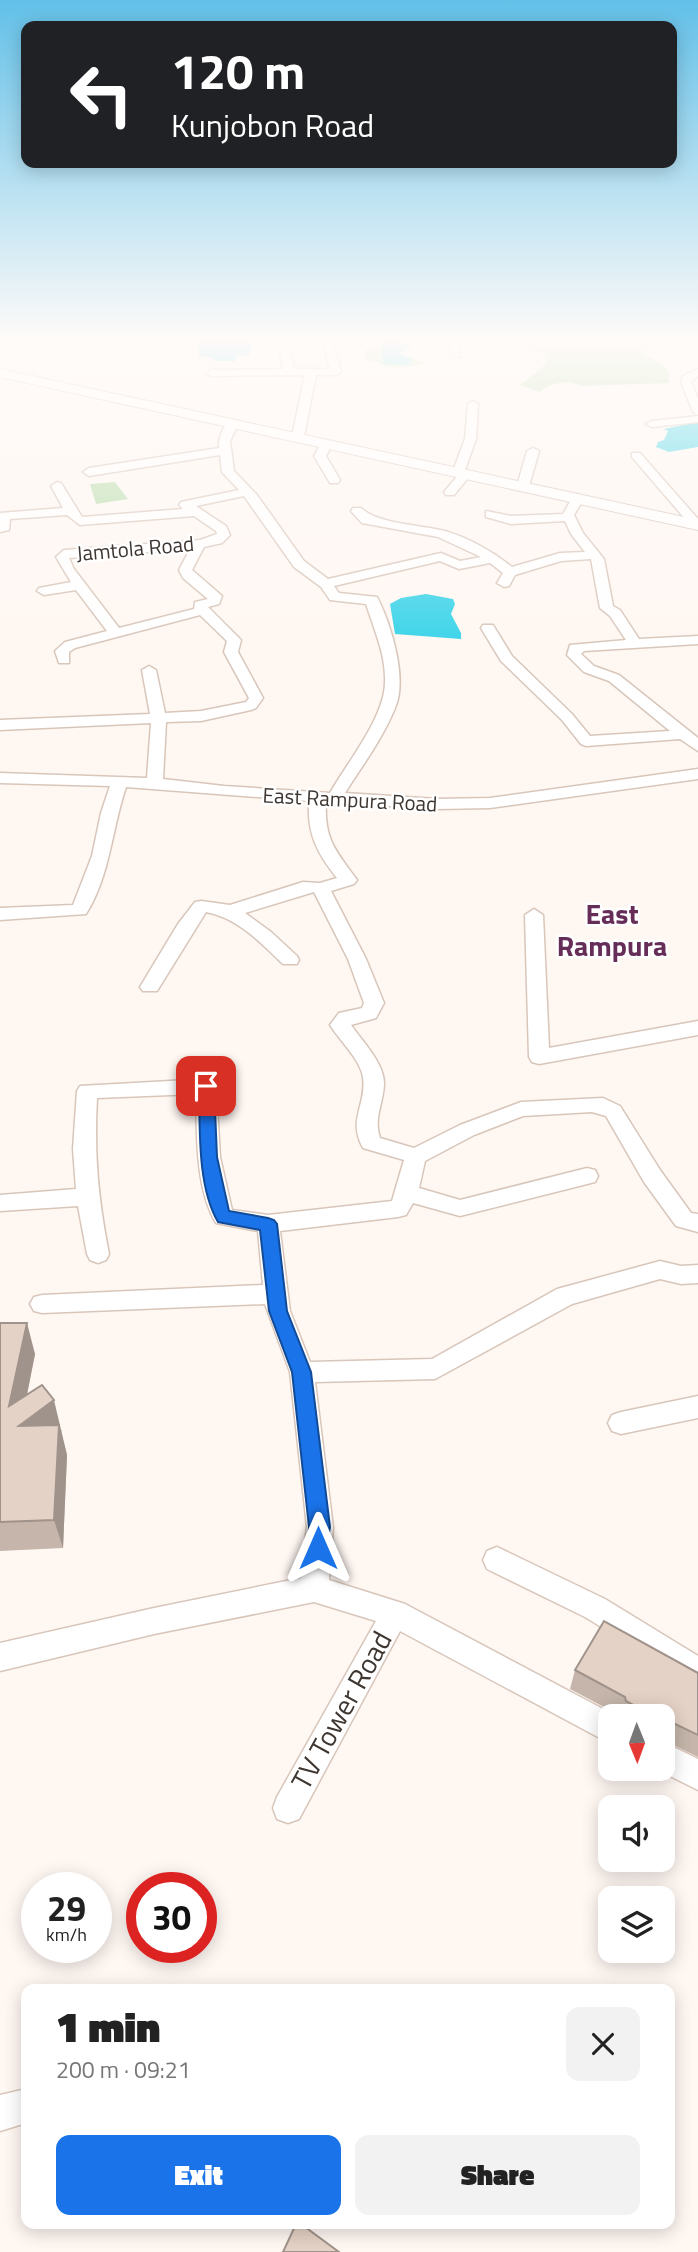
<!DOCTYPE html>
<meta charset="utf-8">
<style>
body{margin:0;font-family:"Titillium Web",sans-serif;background:#f2f2f2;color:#222;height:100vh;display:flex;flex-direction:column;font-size:26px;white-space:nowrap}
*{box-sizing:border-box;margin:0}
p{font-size:23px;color:#767676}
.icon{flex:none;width:38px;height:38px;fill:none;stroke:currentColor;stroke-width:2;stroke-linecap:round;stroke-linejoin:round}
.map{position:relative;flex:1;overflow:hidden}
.drawer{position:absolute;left:21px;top:1984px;width:654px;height:245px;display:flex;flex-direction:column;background:#fff;border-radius:14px;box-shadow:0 4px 18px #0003}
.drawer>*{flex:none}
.hud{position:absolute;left:21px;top:21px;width:656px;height:147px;border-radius:14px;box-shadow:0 4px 18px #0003;background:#202124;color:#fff;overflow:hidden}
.needle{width:46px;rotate:179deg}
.fabs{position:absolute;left:598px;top:1704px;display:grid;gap:14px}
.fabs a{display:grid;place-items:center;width:77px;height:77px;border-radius:14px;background:#fff;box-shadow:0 4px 18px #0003;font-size:35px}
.speed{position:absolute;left:21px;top:1872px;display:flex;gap:14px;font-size:35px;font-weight:700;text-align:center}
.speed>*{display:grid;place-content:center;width:91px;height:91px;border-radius:50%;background:#fff;box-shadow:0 4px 18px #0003;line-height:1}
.speed small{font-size:18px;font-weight:400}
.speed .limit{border:10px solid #d22;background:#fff;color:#111}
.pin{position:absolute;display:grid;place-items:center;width:60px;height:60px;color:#fff;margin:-30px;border-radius:14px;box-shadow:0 4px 10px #0006}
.me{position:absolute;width:77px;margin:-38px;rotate:0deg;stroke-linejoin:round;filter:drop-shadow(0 0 5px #0008)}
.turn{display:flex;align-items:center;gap:24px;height:147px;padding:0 35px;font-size:32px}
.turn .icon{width:91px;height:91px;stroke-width:2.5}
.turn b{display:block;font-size:49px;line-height:60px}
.round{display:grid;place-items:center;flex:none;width:74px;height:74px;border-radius:14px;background:#f2f2f2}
.summary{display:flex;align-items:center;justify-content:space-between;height:119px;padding:0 35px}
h1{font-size:42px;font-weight:800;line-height:52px}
.button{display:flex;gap:14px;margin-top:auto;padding:14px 35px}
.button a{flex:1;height:80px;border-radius:14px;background:#1a73e8;color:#fff;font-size:28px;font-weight:800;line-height:80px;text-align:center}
.button a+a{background:#f2f2f2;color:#222}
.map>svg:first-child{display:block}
.green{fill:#b5dca9;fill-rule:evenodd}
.water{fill:#39d3e8}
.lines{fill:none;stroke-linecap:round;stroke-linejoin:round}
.street-casing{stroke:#d8c6ba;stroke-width:3}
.secondary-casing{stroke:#d8c6ba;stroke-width:2}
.street{fill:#fff;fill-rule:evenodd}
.secondary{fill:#fff;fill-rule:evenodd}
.wall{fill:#c5b5aa}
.shaded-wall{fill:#a0938b}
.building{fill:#e5d2c6;stroke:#a0938b;stroke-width:2}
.route{fill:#1a73e8;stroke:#114b97;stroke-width:2}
.labels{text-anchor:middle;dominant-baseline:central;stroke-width:5;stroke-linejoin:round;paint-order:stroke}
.far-street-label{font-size:21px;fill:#3e3631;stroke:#fff}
.quarter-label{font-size:28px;font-weight:bold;fill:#652d58;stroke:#fff}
.near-street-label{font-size:28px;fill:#3e3631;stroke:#fff}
</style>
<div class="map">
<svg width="698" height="2252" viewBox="0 0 698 2252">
<rect width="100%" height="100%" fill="#fff7f2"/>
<path class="green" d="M362 336H400L395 340 409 345 411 349 402 351 400 354 426 363C413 367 389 371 378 362H367L364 352 370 345 369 339ZM378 338 408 345 409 349 399 353 413 359 406 365 382 364 384 360 379 340 372 339Z
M526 336H698V344C679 350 656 343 638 351 653 361 671 361 669 383L581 386C567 379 551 383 539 392L520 385 547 363 544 354 527 347Z
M115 482 128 499 96 504 90 484Z"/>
<path class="water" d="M192 336H255L249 355 237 356 235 361H214L213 358 199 356 198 344 202 340Z
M390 338 408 345 410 349 399 353 413 359 407 365 381 364 384 360 381 359 382 346 379 340 369 339Z
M698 422V447L669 452 656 447 658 442 664 440 668 431 664 429Z
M426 594 453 599 455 604 451 614 461 633V639L395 634 390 604 401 598Z"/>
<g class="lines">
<defs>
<path id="street" d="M277 336H287L294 369H330L321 336H331L341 372 336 375H316L304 436 298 439 292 436 305 375 211 376 206 373 211 370 283 369Z
M446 336H456L461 357 452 355Z
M698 369V376L691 382 698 399V415L693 412 681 382 683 376Z
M473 401 478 404 476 439 465 470 472 473 454 495H446L444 492 459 474 453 471 465 439 468 404Z
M698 416V422L652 427 646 424 652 421Z
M232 421 238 424 230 441 234 471 257 495 304 561 328 579 441 553 460 561 481 557 438 537 362 523 351 511 353 508H361C377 524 422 525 445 531 471 539 492 551 512 567L560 553 585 552 571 534 565 521 511 524 486 517V511L511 516 563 514 574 495 578 494 584 498 574 515 583 533 604 559 613 606 620 610 639 639 698 636V644L584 651 581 654 594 666 619 675 698 738V751L680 739 586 746 581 744 562 720 501 661 481 628 483 625H493L512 656 572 714 590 736 670 731 609 681 584 672 567 655 570 645 626 640 610 616 600 608 591 559 561 561 515 575 509 586 504 587 497 583 503 573 490 563 459 569 440 561 334 586 339 593 377 597C391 624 408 679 395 708 383 738 362 766 345 793L437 799 490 798 698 769V779L490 808 437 809 326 802C324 840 336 851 357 880L354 884 331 891 366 959 384 1003 376 1018 351 1025C362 1041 384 1063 384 1083 384 1102 373 1118 380 1138L414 1148 460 1125 521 1102 603 1098 620 1106 660 1170 691 1213 698 1214V1232L676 1226 644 1182 606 1116 592 1112 523 1116 474 1135 425 1161 419 1188 460 1200 587 1168 595 1170 598 1176 595 1182 460 1216 413 1203 406 1215 398 1217 280 1231 290 1311 310 1362 432 1359 557 1289 660 1261 681 1266 698 1265V1283L681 1284 660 1279 572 1304 435 1379 315 1382 333 1527 329 1580 405 1604 618 1717H611V1744L400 1631 299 1819 288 1823 277 1819 273 1808 277 1797 376 1621 314 1602 154 1634 0 1671V1643L154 1608 301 1578 307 1527 290 1372 265 1304 42 1313 34 1311 30 1304 34 1297 42 1295 263 1285 258 1231 216 1223C195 1188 197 1133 196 1094L97 1098C94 1155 98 1198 109 1254L106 1260 98 1263 90 1260 87 1254 78 1206 0 1211V1195L76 1189 73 1149 77 1091 80 1086 206 1079 213 1081 216 1086 220 1157 232 1210 268 1215 392 1201 404 1160 363 1148C347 1119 367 1105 363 1077 360 1059 340 1041 330 1025L339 1013 362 1008 364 1003 348 959 314 892 245 913 271 932 297 956 299 960 297 964H283C260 942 238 918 206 912L157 991H143L140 987 178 924 195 902 201 901 230 905 303 882 320 883 337 878C317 853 307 834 309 801L126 787C112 828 110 876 86 914L0 920V908L73 905 92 856 101 813 110 786 0 783V773L147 778 151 723 0 730V720L150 714 142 670 149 666 156 670 165 713 201 711 246 702 249 698 224 652 227 641 200 615 75 648 69 652V663H59L55 651 65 642 107 631 76 590 44 595 37 591 39 588 71 582 56 557 64 550 200 540 217 534 216 531 194 516 80 525 67 515 10 519 9 530 0 532V513L63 508 51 486 57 482 61 483 82 517 183 509 179 505 181 502 239 490 222 472 220 455 89 476 83 472 89 468 219 448C218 439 223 424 232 421ZM244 496 294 567 321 587 330 600 366 604C374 629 386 655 385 682 385 717 347 763 330 793L224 786 163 779 166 722 201 721 251 710 256 708 263 698 238 652 241 640 208 607 219 604 222 596 192 570 204 547 222 543 230 535 226 526 196 506ZM190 549 179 570 183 578 208 599 195 602 194 609 119 628 74 569 69 558Z
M323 440 333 442 326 456 340 480 338 483H330L314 456Z
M533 448 539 451 529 486 519 489 517 486 527 451Z
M632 453H640L698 519V527H692L632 457Z
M534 909 543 915 549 1048 698 1021V1035L539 1064 532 1062 529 1057 525 915Z
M698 1396V1418L621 1434 612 1431 608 1423 612 1415 621 1412Z
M497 1547 605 1599 698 1656V1686L585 1617 487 1569 483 1560 487 1551Z
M663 1742 698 1759V1790L656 1769H663Z
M26 2089V2123L0 2131V2095Z"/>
<path id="secondary" d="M0 369 698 520V530L0 377Z"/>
</defs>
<use href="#street" class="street-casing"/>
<use href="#secondary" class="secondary-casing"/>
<use href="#street" class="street"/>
<use href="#secondary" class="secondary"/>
</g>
<path class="wall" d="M0 1323 35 1354 27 1395 62 1431 61 1432 67 1455 63 1548 0 1551Z
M575 1670 698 1673V1757L663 1740V1717H619V1715L570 1689Z"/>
<path class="shaded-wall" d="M27 1323 35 1354 21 1424 54 1400 67 1455 63 1548 54 1520 9 1406Z
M671 1722 664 1740H663V1735L668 1724Z"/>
<path class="building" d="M0 1323H27L9 1406 42 1385 54 1400 19 1426 59 1425 54 1520 0 1522Z
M604 1621 698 1673V1735L671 1722 668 1724 663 1721V1717H655L626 1701 625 1697 575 1670Z
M296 2224H301L339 2252H283Z"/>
<linearGradient id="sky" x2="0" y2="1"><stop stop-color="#62c0e8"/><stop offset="0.52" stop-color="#fffbf9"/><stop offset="1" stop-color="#fffbf9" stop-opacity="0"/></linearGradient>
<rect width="698" height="651" fill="url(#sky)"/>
<path class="route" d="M206 1081 214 1086 217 1157 229 1211 268 1218 274 1220 277 1224 287 1311 311 1372 330 1527 325 1554 318 1557 311 1554 308 1548 309 1527 292 1372 269 1311 260 1230 218 1222C197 1186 200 1127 199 1086Z"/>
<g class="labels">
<g class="far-street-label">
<text transform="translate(135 548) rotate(-5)">Jamtola Road</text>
<text transform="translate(350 799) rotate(3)">East Rampura Road</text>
</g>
<g class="quarter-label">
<text x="612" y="913">East<tspan x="612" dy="32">Rampura</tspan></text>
</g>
<g class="near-street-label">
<text transform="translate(341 1710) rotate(-61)">TV Tower Road</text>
</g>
</g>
</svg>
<div class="fabs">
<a><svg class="needle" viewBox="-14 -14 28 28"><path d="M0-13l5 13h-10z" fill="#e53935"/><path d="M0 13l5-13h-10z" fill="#767676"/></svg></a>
<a><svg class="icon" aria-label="sound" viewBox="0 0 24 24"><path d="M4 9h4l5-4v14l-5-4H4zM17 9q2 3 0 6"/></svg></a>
<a><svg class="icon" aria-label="layers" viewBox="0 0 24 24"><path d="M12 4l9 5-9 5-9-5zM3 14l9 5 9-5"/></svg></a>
</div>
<div class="speed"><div>29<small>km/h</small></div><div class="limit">30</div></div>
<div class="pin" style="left:206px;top:1086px;background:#d93025"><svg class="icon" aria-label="arrive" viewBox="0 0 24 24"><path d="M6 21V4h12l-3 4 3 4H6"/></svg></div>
<svg class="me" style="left:318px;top:1548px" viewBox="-20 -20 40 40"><path d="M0-17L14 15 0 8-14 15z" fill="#1a73e8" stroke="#fff" stroke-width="4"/></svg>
<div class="hud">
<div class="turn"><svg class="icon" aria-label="left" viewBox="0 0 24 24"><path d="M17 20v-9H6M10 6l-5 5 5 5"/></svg><div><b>120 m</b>Kunjobon Road</div></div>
</div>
<section class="drawer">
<div class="summary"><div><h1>1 min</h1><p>200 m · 09:21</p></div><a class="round"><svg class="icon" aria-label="close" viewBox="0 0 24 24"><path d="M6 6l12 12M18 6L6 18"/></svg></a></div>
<div class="button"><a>Exit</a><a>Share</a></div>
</section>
</div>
